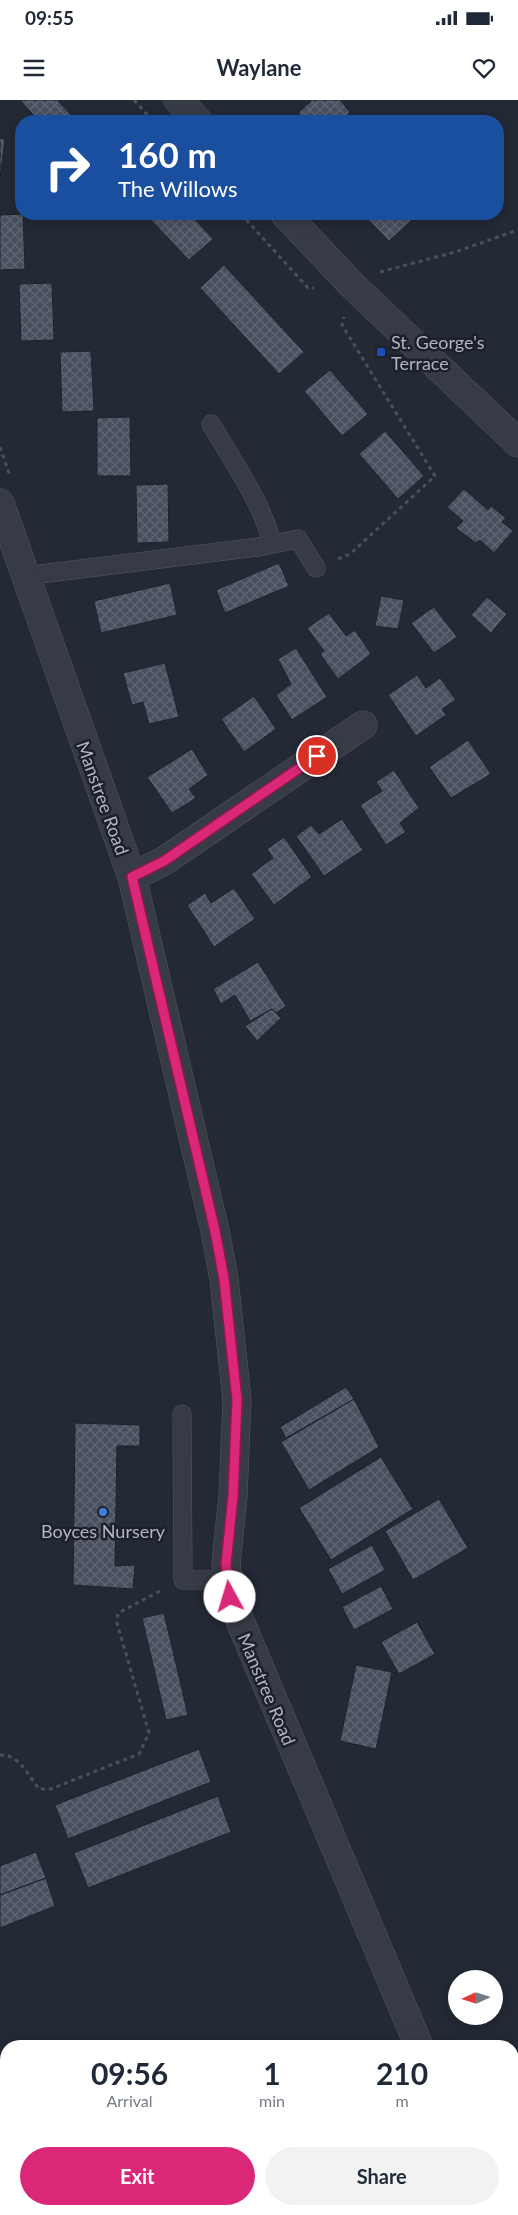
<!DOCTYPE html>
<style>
body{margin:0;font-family:Lato,sans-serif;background:#f2f2f3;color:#1f2937;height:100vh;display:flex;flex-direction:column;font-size:19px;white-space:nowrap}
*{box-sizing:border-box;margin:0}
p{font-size:16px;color:#747a83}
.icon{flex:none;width:28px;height:28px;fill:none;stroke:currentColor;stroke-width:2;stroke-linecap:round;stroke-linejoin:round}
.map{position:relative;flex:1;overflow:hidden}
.panel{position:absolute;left:0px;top:1940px;width:519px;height:175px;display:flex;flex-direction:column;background:#fff;border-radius:20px 20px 0 0;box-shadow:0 2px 12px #0003}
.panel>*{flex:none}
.top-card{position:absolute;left:15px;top:15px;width:489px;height:105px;border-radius:20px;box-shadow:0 2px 12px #0003;background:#1a4fa0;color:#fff;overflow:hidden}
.needle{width:32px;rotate:266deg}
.buttons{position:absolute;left:448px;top:1870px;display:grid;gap:10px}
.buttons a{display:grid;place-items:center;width:55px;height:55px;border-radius:50%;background:#fff;box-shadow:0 2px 12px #0003;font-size:25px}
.pin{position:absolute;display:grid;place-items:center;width:42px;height:42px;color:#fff;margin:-21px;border:2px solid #fff;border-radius:50%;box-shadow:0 1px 5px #0007}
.me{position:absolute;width:55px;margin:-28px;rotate:354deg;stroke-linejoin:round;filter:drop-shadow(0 0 4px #0008)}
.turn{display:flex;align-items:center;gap:18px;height:105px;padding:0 20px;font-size:22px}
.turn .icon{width:65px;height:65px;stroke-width:2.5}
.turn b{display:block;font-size:35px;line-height:42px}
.eta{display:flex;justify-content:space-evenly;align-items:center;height:85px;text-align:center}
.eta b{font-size:30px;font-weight:700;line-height:35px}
.action{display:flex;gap:10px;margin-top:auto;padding:10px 20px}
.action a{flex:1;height:58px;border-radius:30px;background:#db2777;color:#fff;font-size:20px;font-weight:700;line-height:58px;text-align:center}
.action a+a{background:#f2f2f3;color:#1f2937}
.status{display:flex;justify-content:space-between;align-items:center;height:35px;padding:0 25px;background:#fff;direction:ltr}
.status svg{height:14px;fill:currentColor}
header{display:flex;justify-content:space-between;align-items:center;height:65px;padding:0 20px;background:#fff;font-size:22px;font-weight:700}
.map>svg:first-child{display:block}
.building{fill:url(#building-cross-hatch);stroke:#1e222d}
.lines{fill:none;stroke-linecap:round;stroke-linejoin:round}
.service-casing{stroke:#545864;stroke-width:19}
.minor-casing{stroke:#545864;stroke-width:29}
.path{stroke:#475358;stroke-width:3;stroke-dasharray:4 4;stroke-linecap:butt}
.service{stroke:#363b46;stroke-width:18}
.minor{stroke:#363b46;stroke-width:28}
.route-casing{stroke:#8e194d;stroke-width:12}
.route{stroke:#db2777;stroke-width:9}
.transit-dot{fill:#1a4fb4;stroke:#1c202b;stroke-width:2}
.shop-dot{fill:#3f7fe0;stroke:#1c202b;stroke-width:2}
.labels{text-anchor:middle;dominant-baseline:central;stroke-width:5;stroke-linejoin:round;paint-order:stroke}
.poi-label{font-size:18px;fill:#b1b5c2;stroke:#1c202b;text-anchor:start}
.street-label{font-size:18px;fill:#b1b5c2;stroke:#1c202b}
</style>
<div class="status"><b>09:55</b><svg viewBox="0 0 49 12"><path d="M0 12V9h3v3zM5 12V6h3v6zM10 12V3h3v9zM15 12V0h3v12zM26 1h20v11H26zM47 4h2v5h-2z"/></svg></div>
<header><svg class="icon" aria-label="menu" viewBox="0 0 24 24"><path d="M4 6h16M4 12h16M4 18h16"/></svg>Waylane<svg class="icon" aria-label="heart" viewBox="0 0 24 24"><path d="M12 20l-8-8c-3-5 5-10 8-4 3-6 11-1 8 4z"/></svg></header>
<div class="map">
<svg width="518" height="2115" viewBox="0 0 518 2115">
<defs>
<pattern id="building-cross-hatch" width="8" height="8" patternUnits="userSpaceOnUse" patternTransform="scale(1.25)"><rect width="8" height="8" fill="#4a4f5f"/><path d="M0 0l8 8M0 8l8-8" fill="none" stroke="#626674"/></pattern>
</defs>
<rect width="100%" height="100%" fill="#232935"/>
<path class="building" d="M20 0H59L58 1 77 21H39Z
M312 0H340L350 12 347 15 353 21H305L298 13Z
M0 38 5 39 0 79Z
M23 114 25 169 0 170V115Z
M152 114H190L213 139 189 160 148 117Z
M363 114H418L389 141Z
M224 165 304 252 279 274 200 188Z
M52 183 54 240 21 241 19 184Z
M91 251 94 311 62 312 60 252Z
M330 270 368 314 342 336 304 291Z
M130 317 131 376H97V318Z
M385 331 424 376 398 399 359 354Z
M168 384 169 442 137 443 136 385Z
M464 389 488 410 491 406 506 418 502 422 513 431 494 453 480 440 476 443 456 428 463 421 447 407Z
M279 463 289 486 225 513 216 490Z
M170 483 177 515 101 533 94 501Z
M381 496 404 500 398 529 375 526Z
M487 497 507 514 491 533 471 515Z
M434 507 457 537 434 553 411 523Z
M329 513 346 536 355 530 371 554 338 579 320 554 324 551 307 528Z
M296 548 327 597 292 620 276 595 291 584 278 559Z
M165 563 179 617 149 624 143 602 132 605 123 573Z
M417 575 426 588 440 578 456 600 442 609 446 615 416 636 388 595Z
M254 596 276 629 244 652 221 619Z
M468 640 491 674 451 698 429 667Z
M192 649 208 675 189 689 196 698 172 713 147 677Z
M394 670 419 708 400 723 406 732 386 745 360 705 382 691 376 682Z
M342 719 363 750 324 776 296 736 311 725 319 734Z
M284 737 312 777 274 805 251 774 273 758 267 749Z
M234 788 255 819 214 847 187 805 205 793 211 803Z
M258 862 286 906 276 913 272 909 250 921 235 895 221 904 213 889Z
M272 909 281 918 257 941 245 926Z
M346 1287 354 1299 286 1338 280 1327Z
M354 1299 379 1347 309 1390 281 1342Z
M75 1323 140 1325V1346H117L115 1466 135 1465 133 1489 73 1485Z
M381 1357 413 1409 331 1460 299 1408Z
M439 1399 468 1448 413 1480 385 1431Z
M372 1445 385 1470 342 1494 328 1469Z
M381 1486 393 1509 354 1530 342 1507Z
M164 1513 188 1615 166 1620 142 1518Z
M417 1522 435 1554 399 1574 381 1542Z
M356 1565 392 1572 376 1649 340 1641Z
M199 1649 211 1682 68 1739 55 1705Z
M218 1696 231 1732 88 1788 74 1753Z
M36 1752 46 1778 0 1795V1766Z
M46 1778 55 1806 0 1828V1795Z"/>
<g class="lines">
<defs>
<path id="service" d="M211 324C228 353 269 414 271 444
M24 476 258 447 298 439 316 468
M182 1314 183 1480H228"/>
<path id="minor" d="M178 0 198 21
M285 114 352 185 518 343
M0 403 132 777 215 1131 224 1179 237 1300 233 1396 226 1463 230 1497 419 1946
M132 777 164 761 363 625
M475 2109 476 2115"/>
</defs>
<use href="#service" class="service-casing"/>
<use href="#minor" class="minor-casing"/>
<path class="path" d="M134 0 153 21
M241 114 308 188H314
M380 172 455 152 518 130
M0 347 10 376
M338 459 350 454 435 376 342 225 344 217
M0 1655C18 1653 29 1676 39 1689H51L139 1654 149 1633 117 1523 118 1513 162 1490"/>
<use href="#service" class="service"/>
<use href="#minor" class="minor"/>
</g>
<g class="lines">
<defs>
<path id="route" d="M230 1497 226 1464 233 1396 237 1300 224 1179 215 1131 132 777 164 761 317 656"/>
</defs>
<use href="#route" class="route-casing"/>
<use href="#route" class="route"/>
</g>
<rect class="transit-dot" x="376" y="247" width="10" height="10" rx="2.5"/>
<circle class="shop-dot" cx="103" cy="1412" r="5"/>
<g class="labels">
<g class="poi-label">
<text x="391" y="242">St. George's<tspan x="391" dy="21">Terrace</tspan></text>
<text x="103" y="1431" text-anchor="middle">Boyces Nursery</text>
</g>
<g class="street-label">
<text transform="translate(103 698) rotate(70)">Manstree Road</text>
<text transform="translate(267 1589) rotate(67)">Manstree Road</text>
</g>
</g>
</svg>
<div class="buttons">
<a><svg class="needle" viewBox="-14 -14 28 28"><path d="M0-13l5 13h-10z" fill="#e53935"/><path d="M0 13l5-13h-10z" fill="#747a83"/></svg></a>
</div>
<div class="pin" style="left:317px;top:656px;background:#d93025"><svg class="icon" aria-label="arrive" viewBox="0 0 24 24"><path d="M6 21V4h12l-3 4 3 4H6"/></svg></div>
<svg class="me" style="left:230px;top:1497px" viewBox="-20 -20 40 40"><circle r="19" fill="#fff"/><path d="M0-13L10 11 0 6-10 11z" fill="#db2777"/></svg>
<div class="top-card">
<div class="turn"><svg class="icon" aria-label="right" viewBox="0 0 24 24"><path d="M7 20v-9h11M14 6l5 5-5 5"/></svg><div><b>160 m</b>The Willows</div></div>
</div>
<section class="panel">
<div class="eta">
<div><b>09:56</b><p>Arrival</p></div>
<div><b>1</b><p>min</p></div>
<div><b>210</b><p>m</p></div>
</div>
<div class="action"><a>Exit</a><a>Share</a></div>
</section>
</div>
